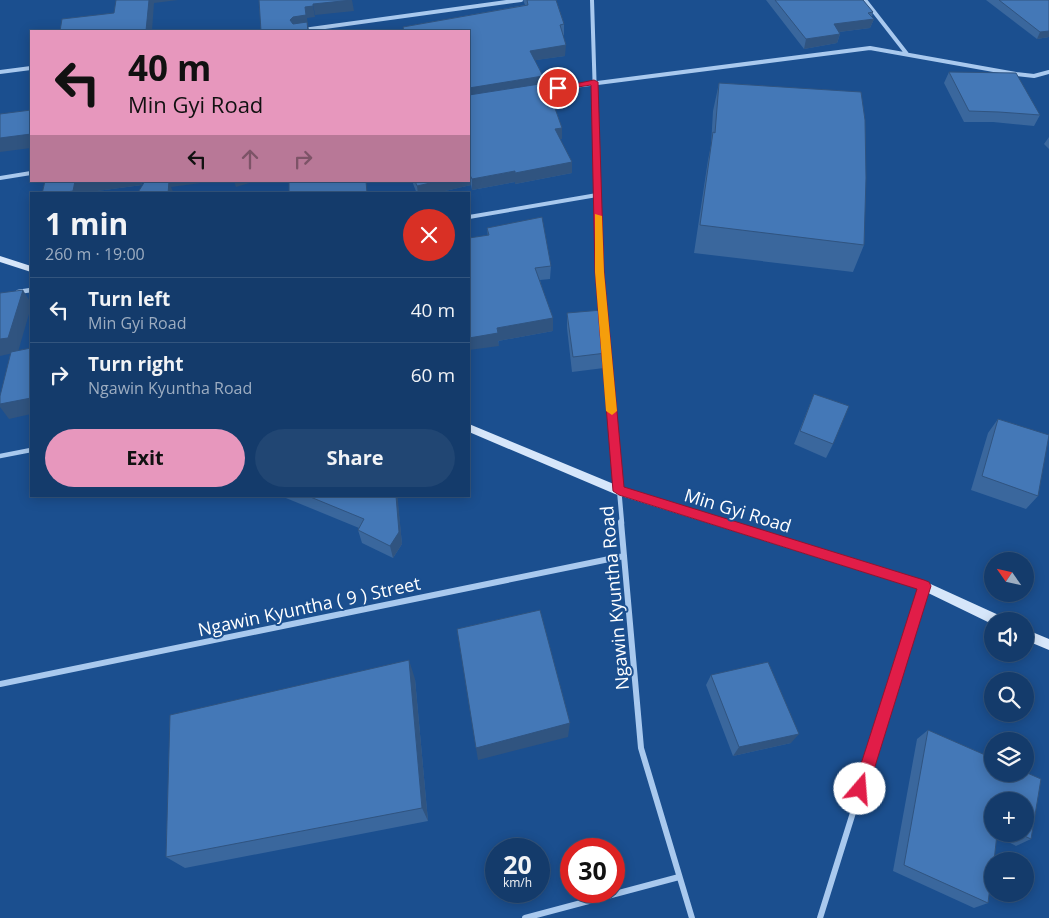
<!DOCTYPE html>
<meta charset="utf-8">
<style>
body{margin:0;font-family:"Open Sans",sans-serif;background:#214673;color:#f1f3f6;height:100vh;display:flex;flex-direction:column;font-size:19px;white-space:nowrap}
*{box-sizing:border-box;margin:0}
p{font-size:16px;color:#9dadc1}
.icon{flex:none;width:28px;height:28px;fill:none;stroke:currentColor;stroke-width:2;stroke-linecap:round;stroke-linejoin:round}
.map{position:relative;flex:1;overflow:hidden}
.details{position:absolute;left:30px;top:192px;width:440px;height:305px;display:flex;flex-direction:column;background:#143b6b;border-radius:0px;box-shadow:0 2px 12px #0003,0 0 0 1px #33557e}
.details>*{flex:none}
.hud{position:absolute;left:30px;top:30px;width:440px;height:152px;border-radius:0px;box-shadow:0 2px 12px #0003,0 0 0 1px #33557e;background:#e797bd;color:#111;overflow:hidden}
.needle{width:32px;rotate:304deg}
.fabs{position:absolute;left:984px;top:552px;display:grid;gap:10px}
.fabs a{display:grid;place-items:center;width:50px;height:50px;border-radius:50%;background:#143b6b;box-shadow:0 2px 12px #0003,0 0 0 1px #33557e;font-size:25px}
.speed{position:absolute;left:485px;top:838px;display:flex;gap:10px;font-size:25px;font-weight:700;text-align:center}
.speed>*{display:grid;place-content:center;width:65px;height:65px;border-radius:50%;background:#143b6b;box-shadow:0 2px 12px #0003,0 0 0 1px #33557e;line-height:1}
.speed small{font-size:12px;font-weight:400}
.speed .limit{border:8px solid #d22;background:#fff;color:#111}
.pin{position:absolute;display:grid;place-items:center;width:42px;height:42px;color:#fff;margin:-21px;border:2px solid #fff;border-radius:50%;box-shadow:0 1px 5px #0007}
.me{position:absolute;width:55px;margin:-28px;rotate:18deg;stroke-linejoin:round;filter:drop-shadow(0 0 4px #0008)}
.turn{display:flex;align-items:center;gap:18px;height:105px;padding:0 15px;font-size:22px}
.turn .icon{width:65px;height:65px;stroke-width:2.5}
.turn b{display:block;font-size:35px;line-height:42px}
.lanes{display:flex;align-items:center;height:48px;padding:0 15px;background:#0003;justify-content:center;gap:25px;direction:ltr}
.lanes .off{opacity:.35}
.round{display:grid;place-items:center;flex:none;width:52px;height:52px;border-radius:26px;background:#214673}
.summary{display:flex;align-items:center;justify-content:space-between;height:85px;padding:0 15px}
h1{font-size:30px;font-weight:700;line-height:38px}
.cta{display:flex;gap:10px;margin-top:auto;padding:10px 15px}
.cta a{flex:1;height:58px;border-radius:30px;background:#e797bd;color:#111;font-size:20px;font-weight:700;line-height:58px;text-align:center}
.cta a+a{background:#214673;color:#f1f3f6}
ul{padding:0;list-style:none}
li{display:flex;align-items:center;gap:15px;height:65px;padding:0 15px;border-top:1px solid #33557e}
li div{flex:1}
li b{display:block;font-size:19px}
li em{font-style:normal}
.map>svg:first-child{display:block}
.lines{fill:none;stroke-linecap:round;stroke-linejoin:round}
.minor-far2{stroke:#a9c9ee;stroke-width:4}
.minor-far1{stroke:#a9c9ee;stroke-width:4.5}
.minor{stroke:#a9c9ee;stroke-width:6}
.secondary{fill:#d6e6fa;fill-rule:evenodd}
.wall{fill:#3a679d;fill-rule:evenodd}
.shaded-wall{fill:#305480}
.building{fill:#4478b7;stroke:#305480}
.route{fill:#e11d48;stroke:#92132f}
.slow{fill:#f59e0b}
.labels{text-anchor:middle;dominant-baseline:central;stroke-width:4;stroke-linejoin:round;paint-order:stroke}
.street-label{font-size:18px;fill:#fff;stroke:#1b4f8f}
</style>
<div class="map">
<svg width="1049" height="918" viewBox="0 0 1049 918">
<rect width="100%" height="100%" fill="#1b4f8f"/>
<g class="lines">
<path class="minor-far2" d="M592 0 599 225
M865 0 907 54
M296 31 521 0
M0 72 31 68
M543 90 870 48 1016 74 1034 76 1049 72
M0 178 31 173
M469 217 597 195"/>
<path class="minor-far1" d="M599 224 600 272 622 523
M18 292 31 290
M0 456 31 450"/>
<path class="minor" d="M621 522 641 748 692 918
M0 684 624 556
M525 918 679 877
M820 918 924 586"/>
<path class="secondary" d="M0 256 31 266V272L0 262Z
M469 424 621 487 924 581 1003 617 1005 621H992V624L922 590 615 494 469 432Z
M1025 629 1049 639V650L1025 640Z"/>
</g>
<path class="wall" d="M523 0H556L564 24V35H563L565 56 535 60 543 83 562 128V139H560L572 173 515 184V182L472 190 471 185 432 194H417L412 181H469V31H403V27L525 5Z
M766 0H863L873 12 872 17 874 19 870 28 839 32 840 34 837 43 804 49Z
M986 0H1049V37L1037 39Z
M949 72 1040 115 1034 126 993 122H964L944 83Z
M719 83 864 245 853 272 694 253 708 160 711 145 713 111Z
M1049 137V149L1044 144Z
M45 181H141L142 185 171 187 142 185 82 193V194H42Z
M487 228 551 266 550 279 540 280 553 331 498 341 499 346Z
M567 313 606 353 604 368 572 372 567 328Z
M814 394 833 444 826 458 794 444Z
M998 419 1038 496 1026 509 971 490 988 433Z
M281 496H397L402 544 393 558 362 543 358 530 359 528Z
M711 675 791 743 733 756 706 685Z
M415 679 428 821 185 868 166 857Z
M928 730 1031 839 1016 846 997 836 988 903 974 908 893 871 917 739ZM992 801 1025 834H992Z"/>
<path class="shaded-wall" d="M149 0H178L154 3 152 31H146Z
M352 0 354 11 315 15 313 4Z
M313 6 315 17 307 18 309 31 295 27 290 20 293 17 305 7Z
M874 19 870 28 831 33 834 24Z
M1049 31V37L1037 39 1040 32Z
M840 34 837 43 804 49 806 39Z
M566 45 565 56 530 61V51Z
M543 76V86L469 98V88Z
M562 128V139L555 140V129Z
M31 134V148L0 152V138Z
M572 162V173L515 184V173Z
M515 171V182L472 190V179Z
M469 175H470L471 185 432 194H418L417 186 439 181H469Z
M75 181H141L142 185 82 193V194H74L73 191Z
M163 181H216L171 187 174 194H168Z
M234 181H256L236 187Z
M23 290 31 303V307L18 352 0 356V339Z
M553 318V331L498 341 499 346 469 350V338L497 328Z
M31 398V414L9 419 0 407V404Z
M396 496H397L398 501 402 544 393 558 390 546Z
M409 660 415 679 428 821 422 808Z
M570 723 568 737 478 760 476 748Z
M799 734 791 743 733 756 739 747Z"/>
<path class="building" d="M116 0H149L146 31H60L62 19 114 13Z
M259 0H352L313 4V6L305 7 306 15 293 17 290 20 293 24 307 22 308 31H261Z
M527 0H556L564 24 560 25 566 45 530 51 543 76 469 88V31H404L403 27 528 5Z
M775 0H863L873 12 868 13 874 19 834 24 840 34 806 39Z
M999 0H1049V31L1040 32Z
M949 72 1016 73 1040 115 999 112 969 111Z
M546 83 562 128 555 129 572 162 515 173V171L472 179 470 175H469V95Z
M719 83 861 92 865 120 866 178 864 245 700 225 713 132 715 133Z
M31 110V134L0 138V114Z
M45 181H75L73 191 52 194H42Z
M145 181H169L168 194H137Z
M289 181H366L367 193 357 194H289Z
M415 181H439L417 186Z
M542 217 551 266 535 268 553 318 497 328 498 333 469 338V238L489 235 487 228Z
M23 290 8 338 0 339V293Z
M602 310 606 353 573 357 567 313Z
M31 348V398L0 404V396L11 352Z
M814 394 849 406 833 444 800 431Z
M998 419 1049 435 1038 496 982 476Z
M308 496H396L399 532 390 546 358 530 364 519Z
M540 610 570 723 476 748 457 629Z
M409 660 422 808 166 857 170 715Z
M768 662 799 734 739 747 711 675Z
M928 730 992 758V774H1025V772L1041 779 1031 839 1020 834H1025V801H992V834H997L994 861H992V870L988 903 904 865Z"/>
<path class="route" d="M594 80 598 82 604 272 624 487 924 580 929 582 931 586 868 789 865 794 860 796 855 794 853 789 917 589 619 495 613 491 595 272 591 85 558 90 555 88Z"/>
<path class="slow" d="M595 214 602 216 604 272 617 411 612 415 606 411 595 272Z"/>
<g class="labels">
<g class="street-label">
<text transform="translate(738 510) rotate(17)">Min Gyi Road</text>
<text transform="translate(614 598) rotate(-95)">Ngawin Kyuntha Road</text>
<text transform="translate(309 606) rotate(-12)">Ngawin Kyuntha ( 9 ) Street</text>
</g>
</g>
</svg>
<div class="fabs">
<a><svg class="needle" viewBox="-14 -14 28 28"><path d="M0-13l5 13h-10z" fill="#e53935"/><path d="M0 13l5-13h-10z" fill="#9dadc1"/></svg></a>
<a><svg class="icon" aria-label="sound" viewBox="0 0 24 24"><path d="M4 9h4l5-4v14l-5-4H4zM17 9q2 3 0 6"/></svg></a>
<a><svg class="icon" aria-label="search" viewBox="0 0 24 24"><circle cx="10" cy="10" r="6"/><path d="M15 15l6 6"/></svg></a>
<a><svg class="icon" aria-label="layers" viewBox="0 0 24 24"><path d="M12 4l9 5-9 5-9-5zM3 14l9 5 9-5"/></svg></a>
<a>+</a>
<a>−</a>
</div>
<div class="speed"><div>20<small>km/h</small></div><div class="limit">30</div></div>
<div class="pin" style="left:558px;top:88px;background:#d93025"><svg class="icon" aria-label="arrive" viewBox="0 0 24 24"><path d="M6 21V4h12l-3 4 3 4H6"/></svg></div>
<svg class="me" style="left:860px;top:789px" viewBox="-20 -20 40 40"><circle r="19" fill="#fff"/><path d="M0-13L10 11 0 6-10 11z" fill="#e11d48"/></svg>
<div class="hud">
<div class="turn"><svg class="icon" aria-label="left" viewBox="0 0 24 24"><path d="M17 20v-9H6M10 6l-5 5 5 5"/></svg><div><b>40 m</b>Min Gyi Road</div></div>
<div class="lanes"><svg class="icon" aria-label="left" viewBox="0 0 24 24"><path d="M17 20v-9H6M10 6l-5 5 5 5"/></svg><svg class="icon off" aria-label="ahead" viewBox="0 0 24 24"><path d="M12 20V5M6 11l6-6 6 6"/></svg><svg class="icon off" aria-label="right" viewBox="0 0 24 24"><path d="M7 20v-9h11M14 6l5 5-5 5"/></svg></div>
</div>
<section class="details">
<div class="summary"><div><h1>1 min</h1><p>260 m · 19:00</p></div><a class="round" style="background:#d93025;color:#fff"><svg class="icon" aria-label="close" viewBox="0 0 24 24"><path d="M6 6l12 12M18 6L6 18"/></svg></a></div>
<ul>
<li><svg class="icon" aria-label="left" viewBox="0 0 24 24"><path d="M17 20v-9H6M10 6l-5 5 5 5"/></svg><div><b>Turn left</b><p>Min Gyi Road</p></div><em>40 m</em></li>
<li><svg class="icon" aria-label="right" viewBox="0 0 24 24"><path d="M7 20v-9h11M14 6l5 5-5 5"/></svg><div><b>Turn right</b><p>Ngawin Kyuntha Road</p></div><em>60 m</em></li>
</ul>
<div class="cta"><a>Exit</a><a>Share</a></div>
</section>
</div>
